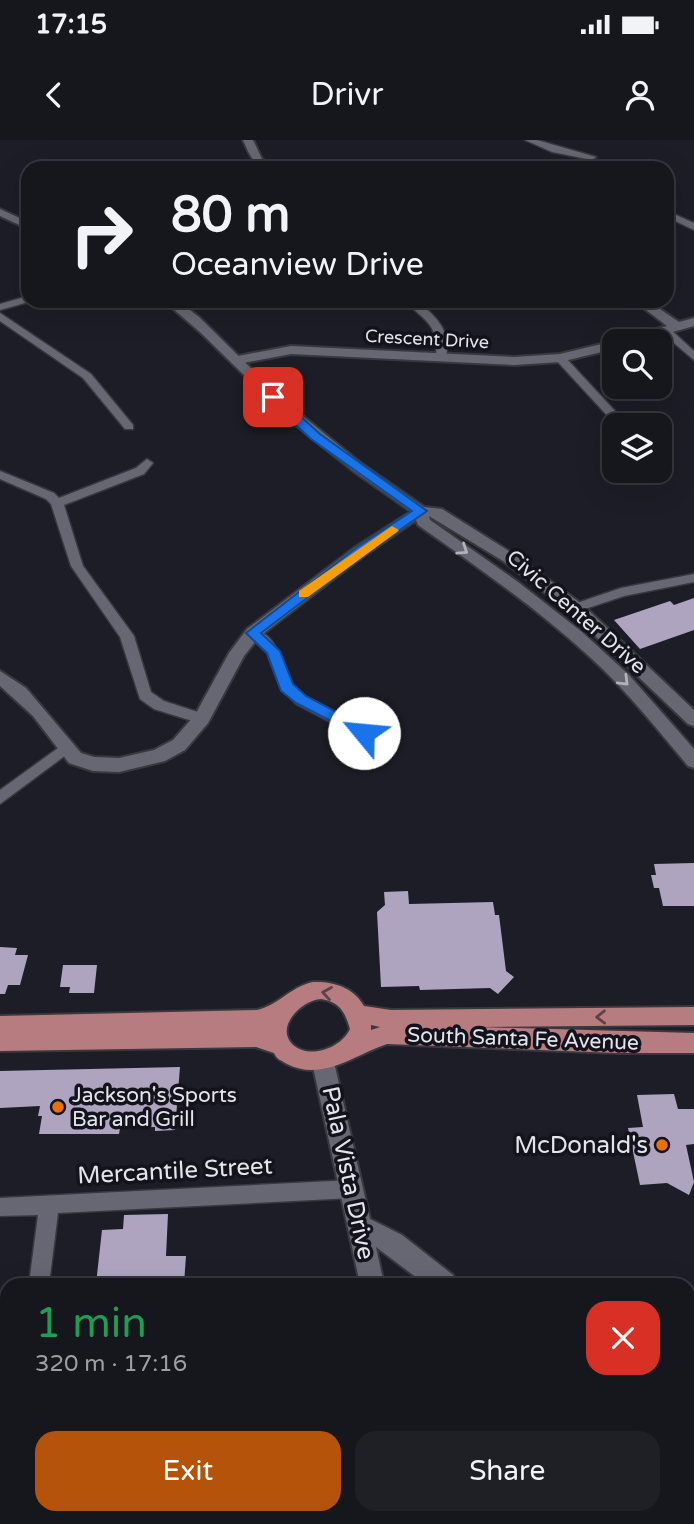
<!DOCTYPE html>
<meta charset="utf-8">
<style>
body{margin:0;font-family:"Varela Round",sans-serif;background:#1f1f26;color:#f1f3f6;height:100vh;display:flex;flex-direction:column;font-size:26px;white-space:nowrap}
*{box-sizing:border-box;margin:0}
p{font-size:23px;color:#9e9fa4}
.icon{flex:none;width:38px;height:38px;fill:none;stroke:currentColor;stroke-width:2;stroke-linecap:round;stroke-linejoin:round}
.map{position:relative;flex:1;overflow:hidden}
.details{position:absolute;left:0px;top:1138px;width:695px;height:247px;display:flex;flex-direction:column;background:#16161d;border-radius:21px 21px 0 0;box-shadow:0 7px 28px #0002,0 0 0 2px #35353b}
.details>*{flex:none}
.banner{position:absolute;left:21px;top:21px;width:653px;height:147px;border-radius:21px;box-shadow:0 7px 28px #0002,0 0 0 2px #35353b;background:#16161d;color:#f1f3f6;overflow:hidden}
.controls{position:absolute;left:602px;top:189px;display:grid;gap:14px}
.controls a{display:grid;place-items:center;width:70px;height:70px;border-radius:14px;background:#16161d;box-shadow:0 7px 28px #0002,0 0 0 2px #35353b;font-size:35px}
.pin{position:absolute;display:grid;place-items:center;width:60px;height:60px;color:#fff;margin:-30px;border-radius:14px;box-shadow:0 4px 10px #0006}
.me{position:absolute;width:77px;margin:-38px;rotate:298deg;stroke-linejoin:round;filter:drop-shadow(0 0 5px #0008)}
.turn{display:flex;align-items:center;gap:24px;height:147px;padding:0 35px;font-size:32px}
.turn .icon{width:91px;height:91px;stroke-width:2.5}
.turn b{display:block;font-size:49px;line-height:60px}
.round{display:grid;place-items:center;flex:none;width:74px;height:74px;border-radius:21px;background:#1f1f26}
.head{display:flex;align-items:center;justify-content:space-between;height:119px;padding:0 35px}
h1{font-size:42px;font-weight:600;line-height:52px;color:#1e9e55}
.primary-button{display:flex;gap:14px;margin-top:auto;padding:14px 35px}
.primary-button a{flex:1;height:80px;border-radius:21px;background:#b45309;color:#fff;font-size:28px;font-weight:600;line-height:80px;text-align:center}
.primary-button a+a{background:#1f1f26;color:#f1f3f6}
.status{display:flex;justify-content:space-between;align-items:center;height:49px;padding:0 35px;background:#16161d;direction:ltr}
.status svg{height:19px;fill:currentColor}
header{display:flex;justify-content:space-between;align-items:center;height:91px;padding:0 35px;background:#16161d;font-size:32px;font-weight:600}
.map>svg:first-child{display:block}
.building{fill:#afa4c0}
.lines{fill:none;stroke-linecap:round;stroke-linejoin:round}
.minor-casing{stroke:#38383f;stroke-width:3}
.tertiary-casing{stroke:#38383f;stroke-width:4}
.secondary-casing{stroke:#38383f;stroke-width:4}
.primary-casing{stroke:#38383f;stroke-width:4}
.minor{fill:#676773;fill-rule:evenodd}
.tertiary{fill:#676773;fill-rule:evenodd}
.secondary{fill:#676773;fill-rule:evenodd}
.primary{fill:#b77c80;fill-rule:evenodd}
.oneway{stroke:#b2b2bb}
.oneway2{stroke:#5d424a}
.route{fill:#1a73e8;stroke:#114b97;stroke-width:2}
.slow{fill:#f59e0b}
.food-dot{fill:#e8710a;stroke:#14131d;stroke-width:2.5}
.labels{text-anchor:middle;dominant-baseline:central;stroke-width:7;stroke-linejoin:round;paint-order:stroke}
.far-street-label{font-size:18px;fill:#e4e4eb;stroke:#14131d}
.street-label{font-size:21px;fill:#e4e4eb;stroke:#14131d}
.poi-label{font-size:21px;fill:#e4e4eb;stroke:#14131d;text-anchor:start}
.near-poi-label{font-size:24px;fill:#e4e4eb;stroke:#14131d;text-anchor:end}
.near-street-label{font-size:24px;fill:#e4e4eb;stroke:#14131d}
</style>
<div class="status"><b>17:15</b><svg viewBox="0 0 49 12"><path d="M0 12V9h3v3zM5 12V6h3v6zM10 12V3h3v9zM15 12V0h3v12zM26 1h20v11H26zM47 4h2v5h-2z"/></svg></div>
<header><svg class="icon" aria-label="back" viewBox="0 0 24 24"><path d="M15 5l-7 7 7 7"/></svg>Drivr<svg class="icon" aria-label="person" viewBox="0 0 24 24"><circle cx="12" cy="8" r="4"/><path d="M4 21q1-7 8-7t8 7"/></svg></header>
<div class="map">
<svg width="694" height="1384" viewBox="0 0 694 1384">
<rect width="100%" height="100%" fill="#1d1d27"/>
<path class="building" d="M694 458V490L640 509 614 480 670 461 674 465Z
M694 723V766H663L659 748H654L651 735H656L654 724Z
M408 751 409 764 493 762 495 775H499L506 831 514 837 498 854 490 848 420 850 419 846 381 847 377 772 385 765 384 752Z
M0 807 17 808 15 815H28L20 845H8L5 854H0Z
M63 825H97L94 853H69L70 847H60Z
M180 927 175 990 155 991V987L120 988 119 994H39L42 976H38L40 966 0 968V931Z
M674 954 678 969H694V1004L686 1005 694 1042 689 1055 667 1043 640 1045 628 988 643 987 637 955Z
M168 1074 166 1116H186L184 1144H96L102 1090 123 1089 124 1075Z"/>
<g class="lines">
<defs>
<path id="minor" d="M525 0H537L596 17 592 20 552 12Z
M667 71 694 83V90L667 77Z
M28 156V161H32L0 170V164Z
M405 161H416C437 176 453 193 445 220L436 218C438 183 427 183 405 161Z
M0 173 91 234 133 285V289H125L83 238 0 181Z
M661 188H669L694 211V220L661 192Z
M556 216H564L628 285H616L556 220Z
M147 319 153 323 144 334 64 365 83 426 134 496 151 552 164 561 207 575 209 579 207 583 202 584 154 569 140 559 120 497 71 426 51 364 46 359 0 339V331L54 353 59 358 136 328Z
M660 322 668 327V333L658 331Z
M694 434V442L624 456 576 472 569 468 571 465 621 448Z
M253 488C281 497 279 525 293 545 306 563 349 579 369 589L371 593 369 597H359L296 564 280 547 267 513 246 493Z
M65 603 70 604 72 608 70 612 0 664V650Z
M352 1040 359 1042 362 1049 359 1056 352 1058 58 1073 49 1144H29L38 1075 0 1076V1058Z
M7 1366V1377H20V1384H0V1371Z"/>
<path id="tertiary" d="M243 0H253L262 19 275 28C254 28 251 18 243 0Z
M634 161H648L679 182 694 178V186L641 201H622L623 198 667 186Z
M614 201V209L560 222 514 225 291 214 238 224 231 220 238 216 291 206 514 217 560 214Z
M420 366 428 371 425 374 366 414 259 497 244 516 208 583 185 610 165 621 119 632 93 631 69 623 33 576 0 546V531L26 548 81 613 94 617 119 618 154 610 173 600 195 575 229 513 247 489 354 408Z
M323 912 331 915 334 922 370 1079 402 1095 453 1135 456 1144H425L376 1107 384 1144H360L312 922 315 915Z
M688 1319 694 1322V1352L688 1349Z
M405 1377H433L434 1384H406Z"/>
<path id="secondary" d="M0 69 28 82V89L0 76Z
M164 161H178L199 177 283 260 362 324 424 367 442 369 515 415 582 464 694 570V586L688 584 570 472 503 421 429 376 430 380 518 442 582 492 629 535 694 609V628L688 626C657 589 627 551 591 518 538 469 477 427 418 385L413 373 352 330 293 283 201 193Z"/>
<path id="primary" d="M313 842C334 841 354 848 364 866L391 870 694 867V885L477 887 694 893V913H617L387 904C354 915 322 942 287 924 281 920 277 920 274 913L256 907 0 911V876L257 870C279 865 290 847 313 842ZM321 859C340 862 345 872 350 889 342 907 311 920 293 905 274 887 302 860 321 859ZM371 885 380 887 371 890Z"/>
</defs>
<use href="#minor" class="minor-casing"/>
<use href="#tertiary" class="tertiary-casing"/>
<use href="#secondary" class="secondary-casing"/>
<use href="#primary" class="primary-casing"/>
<use href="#minor" class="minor"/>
<use href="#tertiary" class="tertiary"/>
<use href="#secondary" class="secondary"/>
<use href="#primary" class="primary"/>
</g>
<defs><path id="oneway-chevron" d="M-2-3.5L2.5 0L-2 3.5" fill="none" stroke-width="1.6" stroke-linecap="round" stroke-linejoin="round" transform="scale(1.75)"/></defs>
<g class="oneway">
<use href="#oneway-chevron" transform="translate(463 410) rotate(34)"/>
<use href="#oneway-chevron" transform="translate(624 541) rotate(45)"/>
</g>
<g class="oneway2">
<use href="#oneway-chevron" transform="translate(327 853) rotate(-171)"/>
<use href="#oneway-chevron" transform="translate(601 877) rotate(179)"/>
</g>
<path class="route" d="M269 255H277L320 294 427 371 365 414 261 493 280 511 293 544 306 556 369 589 371 593 364 598 296 563 281 551 267 513 246 493 356 408 412 371 311 299 269 260Z"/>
<path class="slow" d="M392 386 399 390 397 392 308 457H299V451Z"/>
<g class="food-dot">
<circle cx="58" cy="967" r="7"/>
<circle cx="662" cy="1005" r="7"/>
</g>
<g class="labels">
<g class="far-street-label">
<text transform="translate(427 199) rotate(3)">Crescent Drive</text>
</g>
<g class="street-label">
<text transform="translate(576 472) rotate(41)">Civic Center Drive</text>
<text transform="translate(523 899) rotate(2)">South Santa Fe Avenue</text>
</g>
<g class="poi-label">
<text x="72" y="955">Jackson's Sports<tspan x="72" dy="24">Bar and Grill</tspan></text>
</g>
<g class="near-poi-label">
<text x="648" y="1005">McDonald's</text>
</g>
<g class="near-street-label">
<text transform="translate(175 1031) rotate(-3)">Mercantile Street</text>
<text transform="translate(348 1033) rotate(78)">Pala Vista Drive</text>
</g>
</g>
</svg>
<div class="controls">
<a><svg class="icon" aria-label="search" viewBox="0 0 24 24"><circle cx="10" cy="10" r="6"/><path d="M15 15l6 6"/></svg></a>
<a><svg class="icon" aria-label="layers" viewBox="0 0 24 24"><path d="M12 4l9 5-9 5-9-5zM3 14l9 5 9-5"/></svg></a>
</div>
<div class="pin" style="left:273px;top:257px;background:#d93025"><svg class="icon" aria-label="arrive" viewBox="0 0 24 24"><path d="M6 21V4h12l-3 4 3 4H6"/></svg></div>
<svg class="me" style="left:364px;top:593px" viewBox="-20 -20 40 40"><circle r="19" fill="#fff"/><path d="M0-13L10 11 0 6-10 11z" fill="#1a73e8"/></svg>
<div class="banner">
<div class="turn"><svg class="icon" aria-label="right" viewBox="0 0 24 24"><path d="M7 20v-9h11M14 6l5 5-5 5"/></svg><div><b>80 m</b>Oceanview Drive</div></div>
</div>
<section class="details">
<div class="head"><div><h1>1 min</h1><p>320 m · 17:16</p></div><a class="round" style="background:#d93025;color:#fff"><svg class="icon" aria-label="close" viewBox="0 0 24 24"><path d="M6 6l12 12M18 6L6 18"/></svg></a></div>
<div class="primary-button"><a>Exit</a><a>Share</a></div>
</section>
</div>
